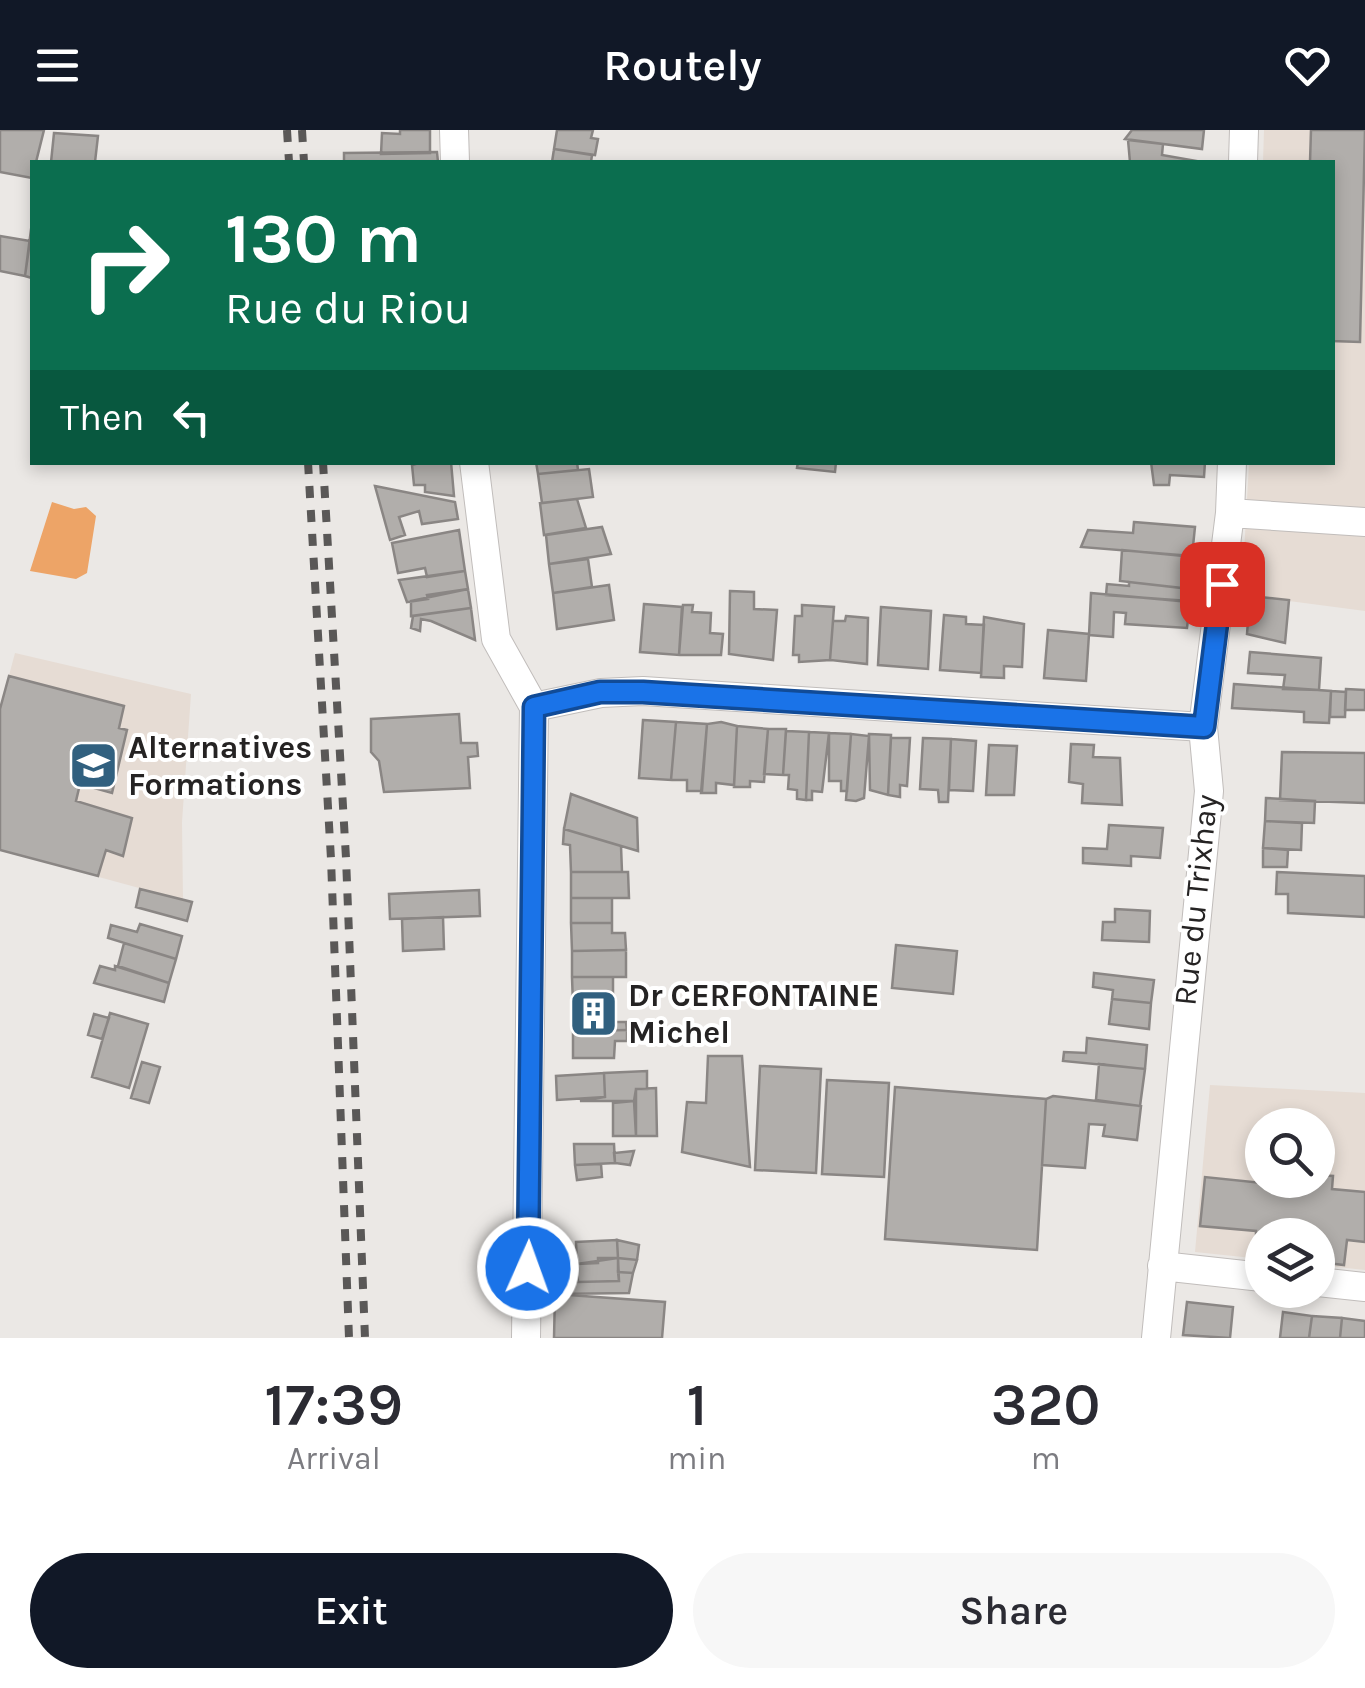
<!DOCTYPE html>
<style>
body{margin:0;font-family:Karla,sans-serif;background:#f7f7f7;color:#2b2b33;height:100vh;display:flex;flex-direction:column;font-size:38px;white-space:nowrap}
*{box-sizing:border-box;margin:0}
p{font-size:32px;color:#7c7c81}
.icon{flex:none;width:55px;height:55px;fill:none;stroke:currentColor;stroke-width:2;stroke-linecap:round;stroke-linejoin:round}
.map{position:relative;height:1208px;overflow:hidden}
.sheet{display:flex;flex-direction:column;background:#fff;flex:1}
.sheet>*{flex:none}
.banner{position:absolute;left:30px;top:30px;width:1305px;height:305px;border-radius:0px;box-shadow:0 5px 15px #0003;background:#0b6e4f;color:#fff;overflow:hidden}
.controls{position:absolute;left:1245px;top:978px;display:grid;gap:20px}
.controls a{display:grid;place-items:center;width:90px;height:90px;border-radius:50%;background:#fff;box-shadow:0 5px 15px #0003;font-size:50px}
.pin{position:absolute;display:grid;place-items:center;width:85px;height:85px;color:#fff;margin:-42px;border-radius:20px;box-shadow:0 5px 15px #0006}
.me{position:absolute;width:110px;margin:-55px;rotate:2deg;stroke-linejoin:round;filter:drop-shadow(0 0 8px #0008)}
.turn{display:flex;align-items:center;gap:35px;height:210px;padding:0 30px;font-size:45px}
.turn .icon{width:130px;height:130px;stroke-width:2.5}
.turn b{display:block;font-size:70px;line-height:85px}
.then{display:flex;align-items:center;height:95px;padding:0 30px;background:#0003;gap:20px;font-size:38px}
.eta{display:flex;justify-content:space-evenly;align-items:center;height:170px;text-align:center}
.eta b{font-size:60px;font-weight:600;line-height:70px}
.primary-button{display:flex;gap:20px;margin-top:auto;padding:20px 30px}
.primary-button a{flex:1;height:115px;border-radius:60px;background:#111827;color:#fff;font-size:40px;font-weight:600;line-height:115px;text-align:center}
.primary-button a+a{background:#f7f7f7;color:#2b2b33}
header{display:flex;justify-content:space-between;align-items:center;height:130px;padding:0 30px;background:#111827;color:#fff;font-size:45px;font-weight:600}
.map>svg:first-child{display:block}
.built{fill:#e6dcd4;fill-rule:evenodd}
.water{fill:#eda467}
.building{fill:#b1aeab;stroke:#8a8684;stroke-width:2.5}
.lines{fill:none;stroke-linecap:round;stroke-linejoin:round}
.minor-casing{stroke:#c1bdbb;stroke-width:30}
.minor{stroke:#fff;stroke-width:28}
.rail{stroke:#5a5857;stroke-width:8;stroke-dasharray:12 12;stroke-linecap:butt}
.route-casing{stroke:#114b97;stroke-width:25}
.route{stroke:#1a73e8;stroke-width:18}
.labels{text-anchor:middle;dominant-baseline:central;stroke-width:8;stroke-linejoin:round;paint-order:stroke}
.poi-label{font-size:32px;font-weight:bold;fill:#252323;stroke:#fff;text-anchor:start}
.street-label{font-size:32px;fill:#252323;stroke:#fff}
</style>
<header><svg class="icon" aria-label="menu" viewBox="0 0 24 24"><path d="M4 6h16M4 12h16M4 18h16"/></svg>Routely<svg class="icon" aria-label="heart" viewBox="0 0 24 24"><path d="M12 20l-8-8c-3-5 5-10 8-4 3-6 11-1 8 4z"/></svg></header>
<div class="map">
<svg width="1365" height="1208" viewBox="0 0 1365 1208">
<rect width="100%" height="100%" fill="#ebe8e5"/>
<path class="built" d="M1264 0H1365V481L1250 466 1242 460 1249 333 1332 332V32H1263Z
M15 523 191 564 182 692 183 770 0 720V579Z
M1210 955 1365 963V1140L1318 1135V1105H1262V1129L1195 1122ZM1262 995H1318V1050H1262Z"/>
<path class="water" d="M52 372 74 379 86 377 96 386 87 443 76 449 30 441Z"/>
<path class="building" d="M0 0H44L36 32H32V48L0 42Z
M400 0H430V23L381 24 382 3 400 4Z
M557 0H593L591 8 598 9 595 25 554 19Z
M1132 0H1204L1202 19 1125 9Z
M1311 0H1365L1360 212 1332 211V32H1310Z
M54 3 98 6 95 32H51Z
M1128 10 1163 14 1162 25 1202 32H1130Z
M554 19 592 25 591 32H552Z
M437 22 438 32H349L344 31V23Z
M32 92V148L25 146Z
M0 106 30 111 25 146 0 141Z
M423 332H451L454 366 425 362V355H414L412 335Z
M536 332H577L578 340 538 344Z
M798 332H836L835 342 797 338Z
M1151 332H1205L1204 347 1170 345 1169 355H1154Z
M589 339 593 367 542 373 538 344Z
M375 356 455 372 458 389 422 394 419 381 399 387 405 405 390 410Z
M577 369 586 398 544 405 540 373Z
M1134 392 1195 397 1192 426 1081 417 1088 400 1133 403Z
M602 397 611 424 549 434 546 405Z
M459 400 465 441 427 447 425 438 398 443 392 413Z
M1122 420 1194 427 1191 459 1120 451Z
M588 429 592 457 553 463 549 434Z
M465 441 468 459 427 465 428 469 407 472 399 450Z
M1129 452 1190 459 1189 471 1106 465 1107 454 1129 456Z
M609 455 614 490 557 499 553 463Z
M468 459 471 478 411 486V471Z
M730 461 754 462V479L777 480 773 530 729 524Z
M1091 463 1190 472 1187 498 1125 494 1126 483 1114 482 1113 507 1089 505Z
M1250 466 1289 470 1285 513 1247 504Z
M644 474 682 477 679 525 640 522Z
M683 475H693L692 482 711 483 710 503 723 504 721 525H679Z
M802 475 834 477 830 530 799 532V525H793L795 486H802Z
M881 477 931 481 928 539 878 535Z
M471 478 475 510 431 491 421 489 420 501 411 498 413 486Z
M944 485 966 487V494L984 495 981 543 940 540Z
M846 486 868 488 867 534 830 530 833 491H845Z
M984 487 1024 494 1022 537 1004 536V548L981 547Z
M1048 500 1089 504 1086 551 1044 548Z
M1250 522 1321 528 1319 560 1283 559 1285 545 1248 543Z
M9 546 124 576 119 598 127 600 112 663 80 654 76 671 132 688 123 726 106 720 98 746 0 720V579Z
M1234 554 1331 561 1329 593 1304 592V582L1232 578Z
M1346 559 1365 560V580H1345Z
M1331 561 1346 562 1345 587H1330Z
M459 584 461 613H477L478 626 468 627 470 658 384 662 379 631 371 622V589Z
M643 590 676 592 671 650 639 648Z
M676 592 707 594 702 661H687V650H671Z
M721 592 737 596 734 655 716 653V663H701L707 594Z
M737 596 768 599 764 652 750 651V657H734Z
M768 599H786L783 645 764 644Z
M786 601 809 602 806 670 797 669V660L788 659 789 645H783Z
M809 602 829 603 822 662 812 661V670H806Z
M829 603 851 604 847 661H841V651H829Z
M851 604 869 606 864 668 856 671 846 670Z
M869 604 891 605 888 665 870 660Z
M891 608H910L907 656 900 655V667L888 665Z
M923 608 951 609 948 672H939L938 660 920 659Z
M951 609 976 611 973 661 949 660Z
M1071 614 1094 615 1093 627 1120 628 1122 675 1082 673 1083 654 1069 652Z
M989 615 1017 616 1014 665H986Z
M1282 622 1365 623V673L1280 670Z
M571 664 637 688 638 721 564 699Z
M1266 668 1315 671 1314 693 1265 691Z
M1265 691 1302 693 1301 720 1263 718Z
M1109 695 1163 698 1160 728 1131 726V736L1083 733V718L1107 719Z
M564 699 621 716 622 742H571L570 715 563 714Z
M1263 718 1288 720 1287 737H1263Z
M571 742H628L629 768H571Z
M1277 742 1365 746V787L1288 783V764H1276Z
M140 759 192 772 187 791 136 777Z
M479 760 480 786 390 789 389 764Z
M571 768H612V793H571Z
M1115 779 1150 781 1149 812 1102 810 1103 792H1115Z
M443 787 444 819 403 821 402 789Z
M571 793H612V803H625L626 820 572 821Z
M140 794 182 806 176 829 108 808 111 795 137 802Z
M124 813 176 829 169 853 118 836Z
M896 815 957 821 953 864 892 858Z
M626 820V847H572V821Z
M100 836 115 840V836L169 853 164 872 94 853Z
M1094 843 1154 850 1151 873 1112 869 1113 860 1093 857Z
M572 847H613V874L573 875Z
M1112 869 1151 873 1149 899 1109 894Z
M613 874 614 892H626L627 900 573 901V875Z
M110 883 148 894 129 958 92 947Z
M94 884 109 888 102 909 88 905Z
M627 900V911H615L614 928H573V901Z
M1087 908 1147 915 1145 939 1063 931 1064 922 1086 923Z
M708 926H742L750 1037 682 1022 687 972 706 973Z
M142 932 160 937 149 973 131 968Z
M1099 934 1145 939 1140 976 1096 970Z
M760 936 821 939 816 1043 755 1040Z
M647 941V959H636L634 971H580L605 967 604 943Z
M604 943 605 967 557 970 556 946Z
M827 950 889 953 884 1047 822 1044Z
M895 957 1046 969 1037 1120 885 1109Z
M656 958 657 1006H636V959Z
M1053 966 1141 976 1137 1010 1103 1006 1105 995 1089 994 1085 1038 1042 1035 1046 969Z
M634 971 636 1006H613V973Z
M574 1014H614L615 1033 575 1035Z
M634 1021 630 1035 615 1033 614 1023Z
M601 1034 602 1047 577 1050 575 1035Z
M1318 1045 1333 1046 1332 1059 1365 1062V1112L1347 1110 1344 1135 1318 1132V1105H1262V1126H1256V1101L1200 1096 1205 1047 1282 1055V1050H1318Z
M617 1110 639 1115 637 1130 618 1128Z
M617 1110 618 1128 577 1134 576 1112Z
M598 1128H618L619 1151 578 1152 577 1134 598 1133Z
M618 1128 637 1130 633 1143 618 1142Z
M556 1136 577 1137 578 1152 619 1151 618 1142 633 1143 629 1163 555 1164Z
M555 1164 665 1172 662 1208H554Z
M1187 1172 1233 1177 1230 1208 1183 1205Z
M1283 1182 1312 1186 1309 1208H1280Z
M1312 1186 1342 1188 1340 1208H1309Z
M1342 1188 1365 1191V1208H1340Z"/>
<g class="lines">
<defs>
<path id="minor" d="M454 0 455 32
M1243 32 1244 0
M474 332 496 509 534 577 526 1208
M1230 383 1365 392
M534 577 601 563 643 561 1203 597
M1162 1136 1262 1147
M1318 1152 1365 1157
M1156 1208 1209 661 1203 597 1230 383 1232 332"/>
</defs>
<use href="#minor" class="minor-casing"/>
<use href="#minor" class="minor"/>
<path class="rail" d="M287 0 289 32
M302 0 304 32
M308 332 331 729 349 1208
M323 332 346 728 365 1208"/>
</g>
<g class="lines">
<defs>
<path id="route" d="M528 1138 534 577 600 562H643L1204 597 1222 454"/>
</defs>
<use href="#route" class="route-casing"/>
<use href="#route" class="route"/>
</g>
<defs>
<symbol id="school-square" viewBox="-11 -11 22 22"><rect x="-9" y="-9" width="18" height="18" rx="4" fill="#31607f" stroke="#fff"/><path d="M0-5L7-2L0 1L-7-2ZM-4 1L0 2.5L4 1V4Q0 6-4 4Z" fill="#fff"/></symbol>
<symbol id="building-square" viewBox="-11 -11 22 22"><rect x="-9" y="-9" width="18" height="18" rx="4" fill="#31607f" stroke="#fff"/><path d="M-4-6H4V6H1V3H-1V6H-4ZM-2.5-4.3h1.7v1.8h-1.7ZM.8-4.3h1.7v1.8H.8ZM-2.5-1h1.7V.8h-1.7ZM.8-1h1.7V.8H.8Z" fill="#fff"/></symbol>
</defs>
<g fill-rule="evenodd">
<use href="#school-square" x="66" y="608" width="55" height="55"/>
<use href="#building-square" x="566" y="856" width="55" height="55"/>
</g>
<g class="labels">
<g class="poi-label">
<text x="128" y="617">Alternatives<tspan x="128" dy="37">Formations</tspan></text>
<text x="628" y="865">Dr CERFONTAINE<tspan x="628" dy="37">Michel</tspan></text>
</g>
<g class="street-label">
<text transform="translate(1196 770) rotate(-84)">Rue du Trixhay</text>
</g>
</g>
</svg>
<div class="controls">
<a><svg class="icon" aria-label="search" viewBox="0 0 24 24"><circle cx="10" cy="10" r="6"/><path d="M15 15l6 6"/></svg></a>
<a><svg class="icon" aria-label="layers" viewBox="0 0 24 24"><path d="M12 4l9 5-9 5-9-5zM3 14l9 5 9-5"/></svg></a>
</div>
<div class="pin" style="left:1222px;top:454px;background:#d93025"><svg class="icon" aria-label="arrive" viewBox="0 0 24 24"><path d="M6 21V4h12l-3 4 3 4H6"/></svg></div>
<svg class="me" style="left:528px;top:1138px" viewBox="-20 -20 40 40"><circle r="17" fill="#1a73e8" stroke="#fff" stroke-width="3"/><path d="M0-11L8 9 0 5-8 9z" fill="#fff"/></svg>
<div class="banner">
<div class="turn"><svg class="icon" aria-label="right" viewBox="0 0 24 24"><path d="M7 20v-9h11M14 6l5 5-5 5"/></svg><div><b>130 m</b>Rue du Riou</div></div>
<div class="then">Then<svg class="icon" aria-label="left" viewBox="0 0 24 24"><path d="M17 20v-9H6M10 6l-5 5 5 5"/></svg></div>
</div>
</div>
<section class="sheet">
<div class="eta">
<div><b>17:39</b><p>Arrival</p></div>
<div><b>1</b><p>min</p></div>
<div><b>320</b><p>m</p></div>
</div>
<div class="primary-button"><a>Exit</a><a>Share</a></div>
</section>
